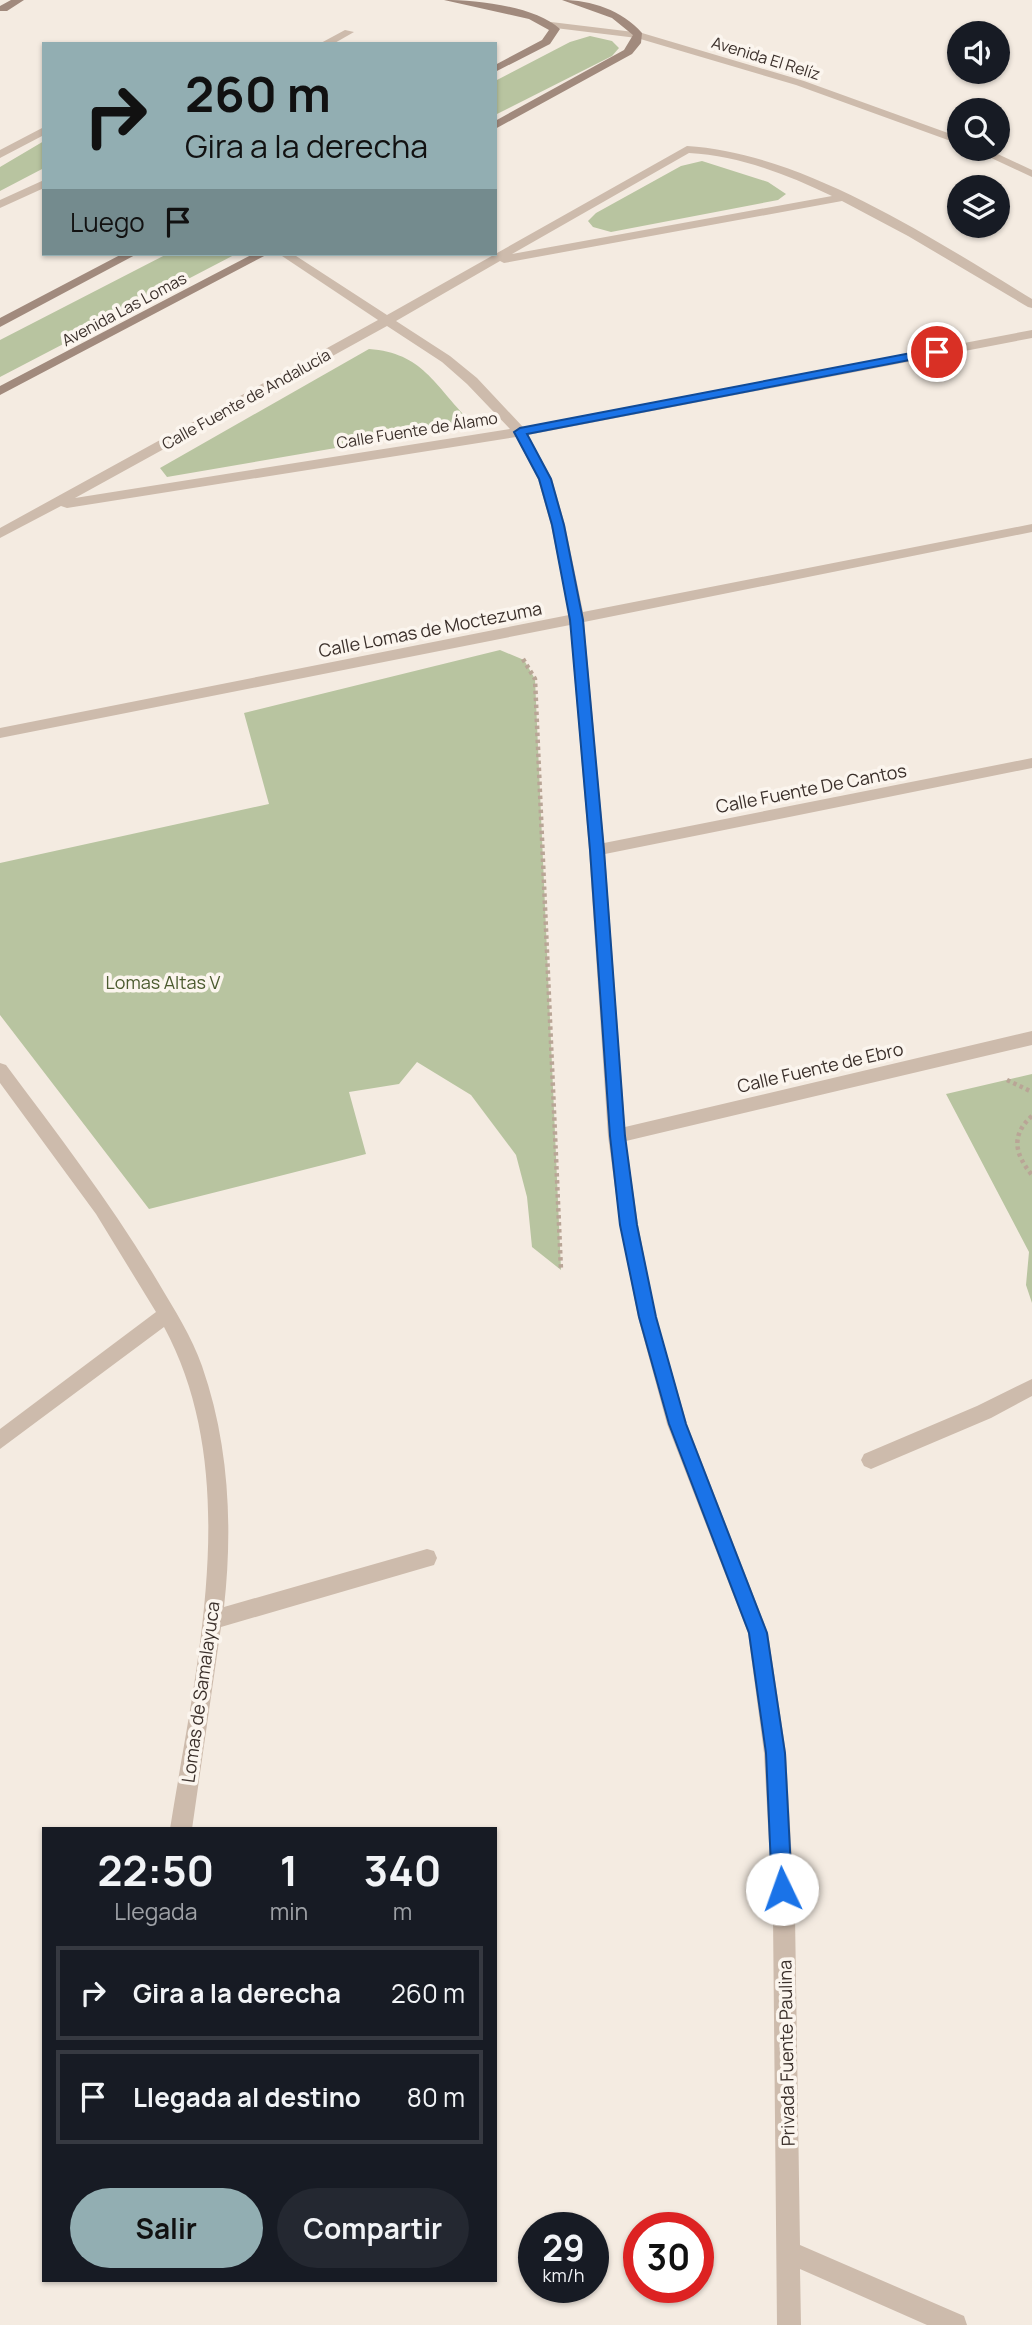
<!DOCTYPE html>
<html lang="es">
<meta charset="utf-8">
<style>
body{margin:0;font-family:Manrope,sans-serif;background:#242831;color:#f1f3f6;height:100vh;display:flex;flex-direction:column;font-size:26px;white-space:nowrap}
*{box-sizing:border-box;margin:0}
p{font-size:23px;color:#9ea1a6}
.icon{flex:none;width:38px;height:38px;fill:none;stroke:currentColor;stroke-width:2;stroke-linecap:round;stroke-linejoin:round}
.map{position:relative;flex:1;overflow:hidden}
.panel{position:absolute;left:42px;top:1827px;width:455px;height:455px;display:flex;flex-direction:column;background:#171b24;border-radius:0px;box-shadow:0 2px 5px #0004}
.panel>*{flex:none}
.banner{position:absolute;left:42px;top:42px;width:455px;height:214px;border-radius:0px;box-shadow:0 2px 5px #0004;background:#92aeb2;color:#111;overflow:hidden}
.tools{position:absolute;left:947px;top:21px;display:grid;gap:14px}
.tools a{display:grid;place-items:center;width:63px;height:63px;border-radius:50%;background:#171b24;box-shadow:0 2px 5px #0004;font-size:35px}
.speed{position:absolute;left:518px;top:2212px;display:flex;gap:14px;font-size:35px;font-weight:700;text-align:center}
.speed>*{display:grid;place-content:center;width:91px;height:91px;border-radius:50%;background:#171b24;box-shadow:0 2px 5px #0004;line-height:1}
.speed small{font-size:18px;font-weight:400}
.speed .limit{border:10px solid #d22;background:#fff;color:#111}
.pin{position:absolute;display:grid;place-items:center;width:60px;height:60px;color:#fff;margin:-30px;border:4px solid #fff;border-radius:50%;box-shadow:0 2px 7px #0007}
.me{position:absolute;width:77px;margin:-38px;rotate:357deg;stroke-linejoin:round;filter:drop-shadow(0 0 5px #0008)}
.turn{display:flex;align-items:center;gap:24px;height:147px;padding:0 28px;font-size:32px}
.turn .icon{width:91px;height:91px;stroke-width:2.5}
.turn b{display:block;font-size:49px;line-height:60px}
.then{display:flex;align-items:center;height:66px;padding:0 28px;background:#0003;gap:14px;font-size:26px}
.eta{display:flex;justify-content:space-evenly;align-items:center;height:119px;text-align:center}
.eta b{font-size:42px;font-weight:700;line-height:49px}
.primary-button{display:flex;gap:14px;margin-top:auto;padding:14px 28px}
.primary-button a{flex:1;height:80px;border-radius:42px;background:#92aeb2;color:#111;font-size:28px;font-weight:700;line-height:80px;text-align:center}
.primary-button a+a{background:#242831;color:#f1f3f6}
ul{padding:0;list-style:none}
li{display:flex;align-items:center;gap:21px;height:94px;margin:0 14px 10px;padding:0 14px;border:4px solid #363941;border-radius:0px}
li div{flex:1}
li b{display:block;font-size:26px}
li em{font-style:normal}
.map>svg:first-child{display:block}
.green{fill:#b8c4a0}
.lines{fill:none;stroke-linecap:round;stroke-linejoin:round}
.path{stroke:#b9a596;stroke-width:4.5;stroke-dasharray:3.5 3.5;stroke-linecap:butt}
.street{fill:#cdbbac;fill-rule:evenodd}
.secondary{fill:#a18a7d;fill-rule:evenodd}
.route{fill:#1a73e8;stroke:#114b97;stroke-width:2}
.labels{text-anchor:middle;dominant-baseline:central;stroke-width:7;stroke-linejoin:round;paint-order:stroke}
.far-street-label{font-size:16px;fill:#3b302b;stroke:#fbf5ee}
.street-label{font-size:18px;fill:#3b302b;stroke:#fbf5ee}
.park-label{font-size:18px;fill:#4a5a2e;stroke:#fbf5ee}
</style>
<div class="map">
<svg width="1032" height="2325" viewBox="0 0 1032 2325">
<rect width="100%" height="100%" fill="#f4ebe1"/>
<path class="green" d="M590 36 612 41 619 48 612 56 495 115V81L570 42Z
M44 141V168L0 191V167Z
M702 161 768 182 786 194 778 200 611 232 593 227 588 221 596 213 681 166Z
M167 254H236L0 377V340Z
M369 349C423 353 434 385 469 420L458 427 167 477 160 468Z
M500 650 524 660 535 679 561 1270 532 1247 527 1197 516 1155 471 1095 417 1062 399 1084 349 1092 366 1154 149 1209 0 1015V863L269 804 244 713Z
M1032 1074V1303L1026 1285 1029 1252 946 1094Z"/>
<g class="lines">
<path class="path" d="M523 659 535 679 561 1270
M1007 1080 1032 1092
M1032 1116C1011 1135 1014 1153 1032 1175"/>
<path class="street" d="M551 22 642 33 804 81 959 137V144L796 85 637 38 547 27 546 25Z
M345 30 354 32 333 44H319Z
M44 127V135L0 158V150Z
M687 146C804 153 933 239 1032 299V308L1028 307 908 236 842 201 504 263 500 261 396 321 450 356 477 378 523 427 1032 330V338L528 435 552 479 565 525 583 612 1032 524V532L584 622 604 843 1032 758V768L605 854 625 1127 1032 1031V1045L626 1141 638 1225 656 1317 687 1424 768 1633 786 1753 795 1916 800 2245 964 2316 967 2325H927L800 2269 801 2325H777L773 1916 764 1753 748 1633 667 1424 638 1317 620 1225 608 1136 589 850 570 625 0 738V728L569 615 551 525 538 479 516 437 67 508 61 506 0 538V528L378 320 279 254H293L387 315ZM689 153C740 156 786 174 832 196L512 254ZM387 326 442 362 467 384 510 429 75 498Z
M972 149H987L1032 170V177Z
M44 180V188L0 208V200Z
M0 1063 6 1065C59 1136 113 1206 158 1282 174 1309 192 1337 202 1366 229 1443 233 1527 224 1607L427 1549 434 1551 437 1558 434 1565 427 1567 221 1627 192 1829H170C195 1670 245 1477 164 1327L0 1449V1429L156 1312 96 1214 0 1083Z
M1032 1379V1396L991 1418 878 1466 871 1469 864 1466 861 1460 864 1454 977 1406Z"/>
<path class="secondary" d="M11 0H24L7 11H0V6Z
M444 0C477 0 535 6 560 29L550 44 495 72V65L542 40 549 30 529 19Z
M562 0C591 0 622 10 642 33L641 43 632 54 495 129V121L624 50 633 35 612 18Z
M122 254H137L0 327V318Z
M253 254H268L0 395V386Z"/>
</g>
<path class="route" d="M937 348 941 349V354L527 434 551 479 564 525 583 620 604 850 625 1136 637 1225 656 1317 686 1424 767 1633 785 1753 792 1889 789 1896 782 1899 775 1896 772 1889 766 1753 749 1633 669 1424 639 1317 620 1225 610 1136 590 850 570 620 552 525 539 479 514 432 520 428Z"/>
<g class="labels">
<g class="far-street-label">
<text transform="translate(766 58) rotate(17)">Avenida El Relíz</text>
<text transform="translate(124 309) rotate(-28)">Avenida Las Lomas</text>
<text transform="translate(246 399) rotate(-29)">Calle Fuente de Andalucía</text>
<text transform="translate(417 430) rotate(-9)">Calle Fuente de Álamo</text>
</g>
<g class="street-label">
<text transform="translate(430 629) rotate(-11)">Calle Lomas de Moctezuma</text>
<text transform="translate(811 788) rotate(-11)">Calle Fuente De Cantos</text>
<text transform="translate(820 1067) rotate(-13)">Calle Fuente de Ebro</text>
<text transform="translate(200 1692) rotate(-82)">Lomas de Samalayuca</text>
<text transform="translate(786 2053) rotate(-91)">Privada Fuente Paulina</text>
</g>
<g class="park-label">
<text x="163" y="982">Lomas Altas V</text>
</g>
</g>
</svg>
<div class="tools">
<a><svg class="icon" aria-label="sound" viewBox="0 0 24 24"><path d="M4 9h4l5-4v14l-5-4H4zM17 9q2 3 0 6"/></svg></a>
<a><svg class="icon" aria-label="search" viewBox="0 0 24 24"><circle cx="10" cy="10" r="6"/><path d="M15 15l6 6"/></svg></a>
<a><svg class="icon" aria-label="layers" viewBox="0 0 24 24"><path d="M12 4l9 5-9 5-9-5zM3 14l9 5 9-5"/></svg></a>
</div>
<div class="speed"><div>29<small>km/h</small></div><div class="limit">30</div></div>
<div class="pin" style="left:937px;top:352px;background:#d93025"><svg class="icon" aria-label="arrive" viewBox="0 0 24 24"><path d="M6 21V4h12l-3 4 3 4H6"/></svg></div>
<svg class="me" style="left:782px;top:1889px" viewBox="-20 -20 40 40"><circle r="19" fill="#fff"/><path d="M0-13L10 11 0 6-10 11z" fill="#1a73e8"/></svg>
<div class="banner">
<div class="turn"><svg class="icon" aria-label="right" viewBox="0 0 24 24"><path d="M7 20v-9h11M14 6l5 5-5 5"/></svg><div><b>260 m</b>Gira a la derecha</div></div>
<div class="then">Luego<svg class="icon" aria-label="arrive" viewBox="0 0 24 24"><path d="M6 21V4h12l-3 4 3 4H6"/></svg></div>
</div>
<section class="panel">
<div class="eta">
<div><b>22:50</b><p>Llegada</p></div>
<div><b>1</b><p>min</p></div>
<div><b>340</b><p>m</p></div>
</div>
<ul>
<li><svg class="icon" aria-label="right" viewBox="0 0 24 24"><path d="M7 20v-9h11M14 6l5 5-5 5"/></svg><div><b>Gira a la derecha</b></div><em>260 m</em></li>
<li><svg class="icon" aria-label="arrive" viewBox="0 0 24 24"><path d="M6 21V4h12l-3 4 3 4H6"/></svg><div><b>Llegada al destino</b></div><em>80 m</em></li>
</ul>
<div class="primary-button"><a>Salir</a><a>Compartir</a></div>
</section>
</div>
